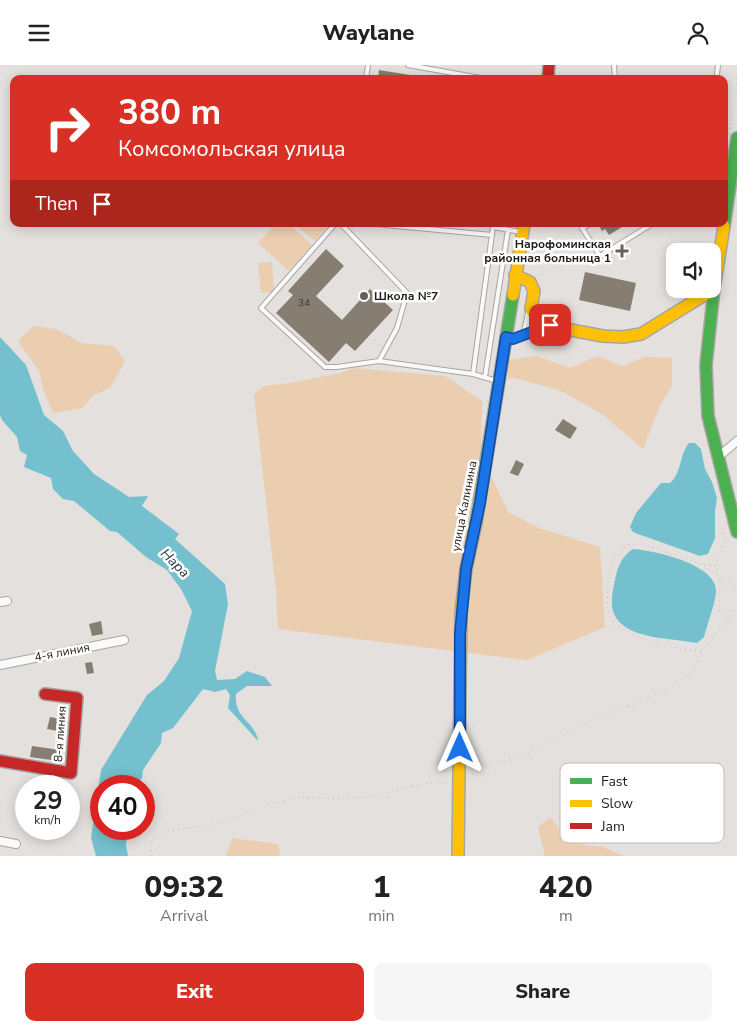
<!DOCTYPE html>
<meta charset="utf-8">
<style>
body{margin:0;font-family:"Nunito Sans",sans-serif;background:#f6f6f6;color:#222;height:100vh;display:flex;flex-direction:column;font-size:19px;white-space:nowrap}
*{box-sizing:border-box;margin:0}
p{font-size:16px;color:#767676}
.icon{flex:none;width:28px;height:28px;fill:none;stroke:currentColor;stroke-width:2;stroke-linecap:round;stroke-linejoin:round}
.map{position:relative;height:791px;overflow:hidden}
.details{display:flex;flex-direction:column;background:#fff;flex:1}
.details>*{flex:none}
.hud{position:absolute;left:10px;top:10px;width:718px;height:152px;border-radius:10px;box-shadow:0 2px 12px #0003;background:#d93025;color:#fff;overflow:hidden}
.tools{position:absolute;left:666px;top:178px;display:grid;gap:10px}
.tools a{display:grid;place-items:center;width:55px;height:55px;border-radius:10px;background:#fff;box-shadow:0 2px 12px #0003;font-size:25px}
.speed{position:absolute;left:15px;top:710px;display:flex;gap:10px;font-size:25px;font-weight:700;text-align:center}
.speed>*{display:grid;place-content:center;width:65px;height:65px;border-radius:50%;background:#fff;box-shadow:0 2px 12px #0003;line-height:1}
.speed small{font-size:12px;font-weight:400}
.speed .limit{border:8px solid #d22;background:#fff;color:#111}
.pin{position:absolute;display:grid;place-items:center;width:42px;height:42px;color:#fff;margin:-21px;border-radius:10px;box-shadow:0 2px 8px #0006}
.me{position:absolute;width:55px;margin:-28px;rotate:0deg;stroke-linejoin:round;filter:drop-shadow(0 0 4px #0008)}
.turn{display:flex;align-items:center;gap:18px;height:105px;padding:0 25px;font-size:22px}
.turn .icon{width:65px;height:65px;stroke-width:2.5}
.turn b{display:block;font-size:35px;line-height:42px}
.then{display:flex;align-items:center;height:48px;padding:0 25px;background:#0003;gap:10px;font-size:19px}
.eta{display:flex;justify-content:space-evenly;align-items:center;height:85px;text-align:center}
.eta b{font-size:30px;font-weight:800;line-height:35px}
.cta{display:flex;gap:10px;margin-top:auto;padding:10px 25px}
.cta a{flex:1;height:58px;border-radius:10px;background:#d93025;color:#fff;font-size:20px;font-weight:800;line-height:58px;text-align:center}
.cta a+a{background:#f6f6f6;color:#222}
header{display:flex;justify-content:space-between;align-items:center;height:65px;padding:0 25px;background:#fff;font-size:22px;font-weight:800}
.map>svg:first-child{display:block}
.green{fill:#ebcdb0}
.water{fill:#74c0ce}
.building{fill:#867e73}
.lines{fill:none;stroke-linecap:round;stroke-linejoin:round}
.lane-casing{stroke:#a8a5a3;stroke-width:6}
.street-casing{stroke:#a8a5a3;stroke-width:10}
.fast-casing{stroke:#a8a5a3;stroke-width:14}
.slow-casing{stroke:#a8a5a3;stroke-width:14}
.jam-casing{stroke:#a8a5a3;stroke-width:14}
.path{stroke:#c0bfbe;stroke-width:1;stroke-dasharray:1 4;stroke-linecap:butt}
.lane{stroke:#fbfafa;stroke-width:4}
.street{stroke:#fbfafa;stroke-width:8}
.fast{stroke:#4caf50;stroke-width:11}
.slow{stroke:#ffc107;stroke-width:11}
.jam{stroke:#c62828;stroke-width:11}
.route-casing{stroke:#114b97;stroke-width:12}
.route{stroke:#1a73e8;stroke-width:9}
.poi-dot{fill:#64615e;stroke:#fff;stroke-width:2}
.labels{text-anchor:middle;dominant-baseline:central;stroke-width:5;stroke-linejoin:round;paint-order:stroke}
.number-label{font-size:10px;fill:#393430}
.poi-label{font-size:12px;font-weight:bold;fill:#1f1c1a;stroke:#fff;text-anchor:end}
.street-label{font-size:12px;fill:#1f1c1a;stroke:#fff}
.water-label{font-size:14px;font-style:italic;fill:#1e363b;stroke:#fff}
.key{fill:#fff;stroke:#bcbbba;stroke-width:1}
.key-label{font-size:14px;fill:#1f1c1a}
</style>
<header><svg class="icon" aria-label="menu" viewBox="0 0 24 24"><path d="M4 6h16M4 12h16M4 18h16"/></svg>Waylane<svg class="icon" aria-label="person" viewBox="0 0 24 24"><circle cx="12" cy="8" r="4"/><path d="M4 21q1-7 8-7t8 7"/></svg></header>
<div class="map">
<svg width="737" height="791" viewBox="0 0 737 791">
<rect width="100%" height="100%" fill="#e3e0dd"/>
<path class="green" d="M276 159H289L312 180 289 206 258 178Z
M294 159H324L327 162 315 176Z
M272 197 274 227 261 228 258 198Z
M33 261 55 264 68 270 80 278 114 281 125 296 110 323 94 330 82 343 53 348 43 324 39 306 18 276Z
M537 291 570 303 597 291 623 301 645 292 672 293V321L660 340 643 384 602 349 561 326 515 313 508 314V295Z
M353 303 445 311 482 336 481 389 508 447 539 463 600 482 605 562 527 595 278 564 276 525 254 330 264 321 290 318 341 308Z
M550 752 565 771 584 780 603 782 624 791H545L538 762Z
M232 773 278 779 280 791H226Z"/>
<path class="water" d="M0 272 26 300 44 350 63 366 73 386 94 409 129 432 148 431 142 441 179 469 175 474 225 519 228 539 215 606 217 615 235 614 247 606 265 612 272 621H247L236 629C234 655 255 655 258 676L228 643 230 630 226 624 215 627 203 624 173 663 162 668 161 678 143 705 142 713 136 721H101V764H128L126 780 128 791H96L91 773 101 705 147 630 164 616 179 593 192 546 181 524 167 505 146 492 117 467 110 466 74 436 63 434 53 424 51 413 24 402 27 390 20 386 17 372 2 355 0 350Z
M689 378H695L701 384 705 404 712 417 717 433 715 446V473L708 489 700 491 638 469 633 467 630 462 636 448 661 418H670C682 408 679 390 689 378Z
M633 484C652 485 717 499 716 526 716 536 707 560 704 572L697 578C673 573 628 575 615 551 610 542 612 530 614 520 617 506 619 493 633 484Z"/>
<path class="building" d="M379 5 410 10V14H378Z
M598 159H627L609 170 605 164 602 166Z
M326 184 344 201 316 231 342 255 370 224 393 245 355 286 346 278 329 297 276 248 293 230 288 226Z
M585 207 636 218 630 246 579 235Z
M563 354 577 363 570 374 555 365Z
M516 395 524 399 518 411 510 408Z
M101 556 103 569 92 571 89 559Z
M92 597 94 608 87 609 85 598Z
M50 652 60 654 58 666 47 664Z
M32 681 60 685 58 696 30 692Z"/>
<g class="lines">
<defs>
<path id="lane" d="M408 0 486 14
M614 0 615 14
M717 9 718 0
M366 14 368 0
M335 159 261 243 325 302H337L379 296 473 309 497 316
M341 159 407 228 397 263 379 296
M375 159 492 170
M590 159 582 163 600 191 652 159
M473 309 493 162 521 167
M485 312 508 165"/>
<path id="street" d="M525 270 531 244
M506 272 513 274 549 261
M717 393 737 376
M0 537 7 536
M0 600 124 575
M0 776 16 779"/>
<path id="fast" d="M724 161 737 73
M714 224 706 300 708 351 737 467
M476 458 513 230"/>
<path id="slow" d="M515 210 530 217 534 226 531 244 535 251 549 261 603 271 623 272 641 269 714 224 724 161
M513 230 524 159
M458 791 461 547 466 504 476 458"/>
<path id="jam" d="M548 14 549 0
M0 696 71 708 77 633 45 629"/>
</defs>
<use href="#lane" class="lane-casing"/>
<use href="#street" class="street-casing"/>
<use href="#fast" class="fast-casing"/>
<use href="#slow" class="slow-casing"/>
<use href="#jam" class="jam-casing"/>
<path class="path" d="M729 69 736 25 737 10
M704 501 731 520H737
M715 501 720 519 719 548 728 554
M701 585 681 584 640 573 613 559 607 543 608 516 613 496 627 480 644 479 702 500H715L726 476 722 465 726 459
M468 712 492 699 527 689 599 652 664 627 691 608 702 585 728 554 737 549
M152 791 150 778 165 767 225 757 245 748 294 732 334 734 370 732 421 719 450 717"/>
<use href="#lane" class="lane"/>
<use href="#street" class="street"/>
<use href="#fast" class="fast"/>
<use href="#slow" class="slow"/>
<use href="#jam" class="jam"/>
</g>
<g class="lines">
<defs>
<path id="route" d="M460 683V569L466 504 480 438 506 272 513 274 550 260"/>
</defs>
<use href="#route" class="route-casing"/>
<use href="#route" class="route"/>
</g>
<g class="poi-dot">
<path d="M619.5 178.5h5v5h5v5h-5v5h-5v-5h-5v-5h5z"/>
<circle cx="364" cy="231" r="5"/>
</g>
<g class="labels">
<g class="number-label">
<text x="304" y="238">34</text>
</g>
<g class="poi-label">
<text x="611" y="179">Нарофоминская<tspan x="611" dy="14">районная больница 1</tspan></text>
<text x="374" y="231" text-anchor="start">Школа №7</text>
</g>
<g class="street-label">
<text transform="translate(464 441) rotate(-79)">улица Калинина</text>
<text transform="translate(62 587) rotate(-11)">4-я линия</text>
<text transform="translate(60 669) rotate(-86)">8-я линия</text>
</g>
<g class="water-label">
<text transform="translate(175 498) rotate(45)">Нара</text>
</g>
</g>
<rect x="560" y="698" width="164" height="80" rx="8" class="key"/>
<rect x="570" y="713" width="22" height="6" fill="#4caf50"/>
<rect x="570" y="735" width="22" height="7" fill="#ffc107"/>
<rect x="570" y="758" width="22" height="6" fill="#c62828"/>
<g class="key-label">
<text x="601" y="721">Fast</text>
<text x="601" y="743">Slow</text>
<text x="601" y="766">Jam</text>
</g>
</svg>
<div class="tools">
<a><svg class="icon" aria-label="sound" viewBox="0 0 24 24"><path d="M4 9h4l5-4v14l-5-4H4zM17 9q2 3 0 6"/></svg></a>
</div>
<div class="speed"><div>29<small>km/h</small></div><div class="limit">40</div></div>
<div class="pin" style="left:550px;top:260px;background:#d93025"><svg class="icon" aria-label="arrive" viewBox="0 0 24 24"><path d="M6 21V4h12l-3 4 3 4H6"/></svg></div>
<svg class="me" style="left:460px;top:683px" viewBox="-20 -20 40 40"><path d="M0-17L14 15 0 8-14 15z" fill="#1a73e8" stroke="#fff" stroke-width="4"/></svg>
<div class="hud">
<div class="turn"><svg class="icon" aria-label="right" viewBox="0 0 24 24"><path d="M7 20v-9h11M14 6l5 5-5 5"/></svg><div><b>380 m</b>Комсомольская улица</div></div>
<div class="then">Then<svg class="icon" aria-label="arrive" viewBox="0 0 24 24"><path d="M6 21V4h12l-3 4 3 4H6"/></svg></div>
</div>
</div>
<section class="details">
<div class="eta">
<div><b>09:32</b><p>Arrival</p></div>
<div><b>1</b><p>min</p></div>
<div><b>420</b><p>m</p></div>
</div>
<div class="cta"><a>Exit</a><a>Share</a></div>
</section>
